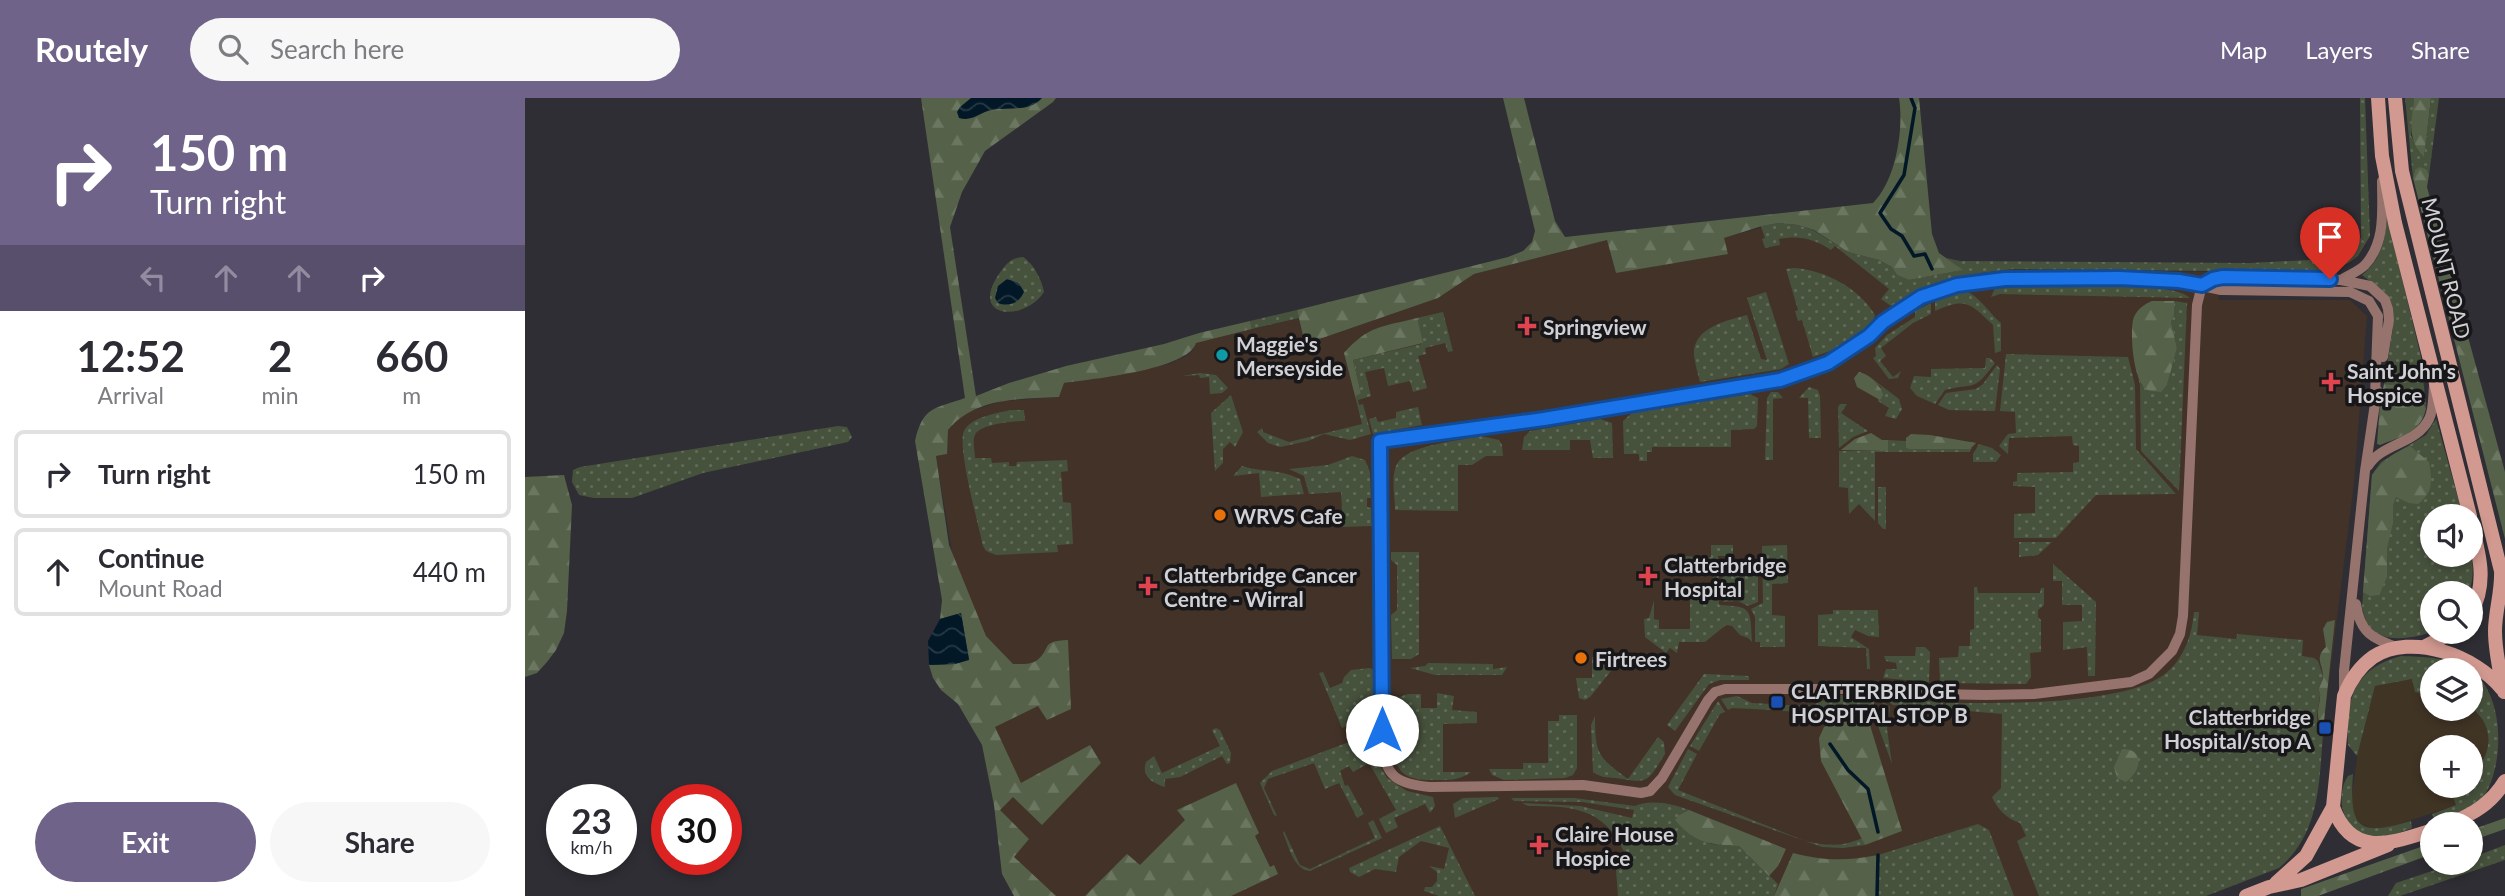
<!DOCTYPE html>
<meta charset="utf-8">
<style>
body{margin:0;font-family:Lato,sans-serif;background:#f7f7f7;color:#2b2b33;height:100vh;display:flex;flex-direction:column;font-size:26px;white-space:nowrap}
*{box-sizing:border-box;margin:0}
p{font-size:23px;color:#7c7c81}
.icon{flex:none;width:38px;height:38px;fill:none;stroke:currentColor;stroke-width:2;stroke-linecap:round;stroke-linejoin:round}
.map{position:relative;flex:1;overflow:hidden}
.side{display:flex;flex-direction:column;background:#fff;width:525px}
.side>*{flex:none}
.top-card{background:#6f6389;color:#fff;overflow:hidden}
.buttons{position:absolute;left:1895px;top:406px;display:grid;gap:14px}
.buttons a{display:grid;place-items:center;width:63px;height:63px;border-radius:50%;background:#fff;box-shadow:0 4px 10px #0003;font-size:35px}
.speed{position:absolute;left:21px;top:686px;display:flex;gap:14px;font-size:35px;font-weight:700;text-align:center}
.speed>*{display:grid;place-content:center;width:91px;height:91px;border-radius:50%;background:#fff;box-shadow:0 4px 10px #0003;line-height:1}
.speed small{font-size:18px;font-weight:400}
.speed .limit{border:10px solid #d22;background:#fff;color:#111}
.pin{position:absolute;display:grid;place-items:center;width:60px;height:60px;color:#fff;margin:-72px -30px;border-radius:50% 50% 50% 0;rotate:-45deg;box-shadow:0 0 7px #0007}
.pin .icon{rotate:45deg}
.me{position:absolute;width:77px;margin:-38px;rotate:0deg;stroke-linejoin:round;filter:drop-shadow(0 0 5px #0008)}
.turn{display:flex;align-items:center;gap:24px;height:147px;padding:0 35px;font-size:32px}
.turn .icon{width:91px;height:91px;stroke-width:2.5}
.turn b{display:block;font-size:49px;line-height:60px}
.lanes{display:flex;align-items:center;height:66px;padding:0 35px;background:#0003;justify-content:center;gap:35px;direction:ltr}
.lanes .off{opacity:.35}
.eta{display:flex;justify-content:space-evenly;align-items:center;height:119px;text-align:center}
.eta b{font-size:42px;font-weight:700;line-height:49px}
.cta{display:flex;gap:14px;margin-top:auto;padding:14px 35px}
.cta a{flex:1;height:80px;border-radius:42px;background:#6f6389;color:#fff;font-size:28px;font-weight:700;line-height:80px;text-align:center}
.cta a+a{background:#f7f7f7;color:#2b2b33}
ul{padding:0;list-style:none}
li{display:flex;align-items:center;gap:21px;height:88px;margin:0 14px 10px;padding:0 21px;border:4px solid #e1e1e2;border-radius:10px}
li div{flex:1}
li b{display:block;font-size:26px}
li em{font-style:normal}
header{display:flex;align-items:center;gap:42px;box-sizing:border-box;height:98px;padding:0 35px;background:#6f6389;color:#fff}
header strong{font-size:33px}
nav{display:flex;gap:38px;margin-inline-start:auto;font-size:24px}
.search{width:490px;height:63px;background:#f7f7f7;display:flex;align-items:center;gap:18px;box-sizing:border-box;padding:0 24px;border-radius:38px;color:#7c7c81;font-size:26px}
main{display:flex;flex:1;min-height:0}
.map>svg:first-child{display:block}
.commercial{fill:#403425}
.medical{fill:#433228}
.grass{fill:url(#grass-dots)}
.forest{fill:url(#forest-firs)}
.water{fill:url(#water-waves)}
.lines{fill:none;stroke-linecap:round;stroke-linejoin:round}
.stream{stroke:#021827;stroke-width:3.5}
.minor{stroke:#96736d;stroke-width:10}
.secondary{stroke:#d19990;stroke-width:14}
.route-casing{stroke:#114b97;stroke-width:18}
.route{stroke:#1a73e8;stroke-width:12}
.health-dot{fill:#e0444e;stroke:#171619;stroke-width:2.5}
.culture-dot{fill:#0f9aa8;stroke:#171619;stroke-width:2.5}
.food-dot{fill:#e8710a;stroke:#171619;stroke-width:2.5}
.transit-dot{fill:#1a4fb4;stroke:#171619;stroke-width:2.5}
.labels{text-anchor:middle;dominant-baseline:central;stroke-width:7;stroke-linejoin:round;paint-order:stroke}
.street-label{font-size:21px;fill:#d1d0d4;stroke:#171619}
.poi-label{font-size:21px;font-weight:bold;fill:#d1d0d4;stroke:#171619;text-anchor:start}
</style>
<header>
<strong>Routely</strong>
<div class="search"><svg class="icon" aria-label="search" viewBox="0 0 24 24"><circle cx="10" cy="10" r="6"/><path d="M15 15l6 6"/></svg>Search here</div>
<nav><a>Map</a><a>Layers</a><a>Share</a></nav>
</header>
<main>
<section class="side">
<div class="top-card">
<div class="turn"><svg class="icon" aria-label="right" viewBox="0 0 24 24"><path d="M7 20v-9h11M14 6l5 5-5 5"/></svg><div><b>150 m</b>Turn right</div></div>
<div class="lanes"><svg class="icon off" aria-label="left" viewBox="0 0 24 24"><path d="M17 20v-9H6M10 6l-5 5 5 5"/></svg><svg class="icon off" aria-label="ahead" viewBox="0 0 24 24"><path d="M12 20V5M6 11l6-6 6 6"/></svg><svg class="icon off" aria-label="ahead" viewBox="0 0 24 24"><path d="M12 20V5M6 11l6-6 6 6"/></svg><svg class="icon" aria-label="right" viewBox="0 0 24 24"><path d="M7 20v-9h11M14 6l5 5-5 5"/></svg></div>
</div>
<div class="eta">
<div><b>12:52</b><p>Arrival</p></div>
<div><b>2</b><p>min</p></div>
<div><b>660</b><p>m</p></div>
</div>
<ul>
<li><svg class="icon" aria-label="right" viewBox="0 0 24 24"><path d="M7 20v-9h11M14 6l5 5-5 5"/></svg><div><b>Turn right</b></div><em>150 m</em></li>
<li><svg class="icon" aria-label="ahead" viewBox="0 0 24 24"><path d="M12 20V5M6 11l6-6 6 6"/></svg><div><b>Continue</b><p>Mount Road</p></div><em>440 m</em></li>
</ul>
<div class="cta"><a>Exit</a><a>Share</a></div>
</section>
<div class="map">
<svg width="1980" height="798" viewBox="0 0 1980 798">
<defs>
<pattern id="grass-dots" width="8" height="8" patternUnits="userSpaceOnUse" patternTransform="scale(1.75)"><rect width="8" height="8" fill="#47523d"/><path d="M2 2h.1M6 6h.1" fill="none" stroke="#606a58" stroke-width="1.8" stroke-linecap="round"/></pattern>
<pattern id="forest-firs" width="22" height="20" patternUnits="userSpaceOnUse" patternTransform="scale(1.75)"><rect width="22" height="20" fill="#556148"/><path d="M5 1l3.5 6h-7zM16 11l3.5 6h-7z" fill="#6c7762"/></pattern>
<pattern id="water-waves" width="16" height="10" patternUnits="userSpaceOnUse" patternTransform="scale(1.75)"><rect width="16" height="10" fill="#021827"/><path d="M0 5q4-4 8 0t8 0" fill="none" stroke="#263945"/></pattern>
</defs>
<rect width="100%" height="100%" fill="#2f2e34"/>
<path class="commercial" d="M1887 581 1899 596 1904 584 1907 585 1908 611H1946V606L1960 625 1964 639 1962 654 1956 669 1946 678V649H1908V688H1936L1927 697 1931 707 1863 730 1848 731 1836 726 1828 717 1826 705 1833 654 1850 588Z"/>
<path class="medical" d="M1254 125 1399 181 1438 172 1462 171 1693 174 1694 202H1825L1842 218 1829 385 1799 623H1794L1793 635 1798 636 1647 798H496L477 776 469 707 411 358 421 356 423 332 432 321 439 315 477 303 534 299 539 285 644 266 661 258 668 252 670 245 774 220 780 246 913 200 949 176 1082 142 1091 175 1203 155 1198 140Z"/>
<path class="grass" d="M1835 0H1840L1845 138 1833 158 1825 164 1815 169H1801L1798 174 1489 171C1463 174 1437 176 1412 186 1396 192 1382 203 1366 208L1356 201 1364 191 1310 148 1306 152C1290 141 1274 137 1254 141L1255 147 1240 150 1237 141 1240 140 1236 128 1254 125 1273 127 1288 132 1323 154 1354 162 1367 169 1372 177 1384 182 1437 172 1421 160 1435 163 1725 165 1802 161 1819 155 1836 140Z
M1880 0H1889L1886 38 1899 58 1906 0H1914L1904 77 1902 72H1890L1888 80Z
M1862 119 1896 259 1901 310C1891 296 1876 286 1859 286L1868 230 1855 191 1837 177C1856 162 1860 142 1862 119Z
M498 159C508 165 517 182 519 194 499 225 441 221 476 173 483 164 486 160 498 159Z
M1269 170C1300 172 1334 190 1350 217L1347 226 1308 252 1288 259 1277 222 1273 223 1270 213 1273 212 1261 171Z
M1478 187C1508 185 1649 182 1665 200L1475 196 1466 199 1470 190Z
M1439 193C1452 195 1465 216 1476 225V253L1470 255 1468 227C1445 205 1441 199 1410 213V203Z
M1241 194 1264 266 1256 271 1175 284C1173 276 1170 266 1169 257 1167 230 1203 222 1222 217L1236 261 1242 262 1222 200Z
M1649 203 1662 205 1654 393 1616 353 1615 287 1613 279 1617 288 1642 287 1652 250 1646 224 1649 217Z
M1406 205V216L1388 225 1356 250 1361 258 1355 263 1368 279 1376 273 1373 280 1364 281 1348 260 1351 258 1350 250 1362 237 1390 219V213Z
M772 212 774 220 727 231 725 223Z
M918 214 928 253 923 254 920 245 900 250 901 256 893 258 902 290 888 294 885 283 863 288 859 270 840 274 846 298 833 302 834 307 838 306 846 336 825 342 799 336 783 343 755 349 743 345 732 334 737 330 738 334 764 344 837 326 830 298 836 296 828 262 897 246 892 220Z
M1481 256 1603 259 1610 287 1611 351 1651 396 1571 397 1531 440H1489V416L1510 415V389L1488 388V384L1492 383V375L1548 374V365L1554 364V348L1548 347 1547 338 1484 340 1483 356 1474 348 1483 336 1491 335 1490 314 1475 313Z
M1461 260H1465L1470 265C1447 295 1452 284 1420 292L1410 306 1392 298 1385 290 1389 278 1406 279V271L1460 270Z
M1472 267 1475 271 1470 313 1424 312 1413 307 1421 295 1451 291 1458 286Z
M675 275 691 277 703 290 697 295 685 296 684 279 675 280 674 277 657 278Z
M1341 276 1374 301 1377 311 1371 321 1360 318 1364 310 1353 303 1356 289Z
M1284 289 1293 292 1295 298 1296 340H1284L1283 300H1274Z
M1246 294H1253L1258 300 1248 301V362H1240L1242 300Z
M1225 296 1233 300 1232 328 1229 331 1206 332V349H1127V354H1122V363H1114V356H1099L1098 323 1108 314Z
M706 297 718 334 710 349 705 344 698 351V365L690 373 686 315Z
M1315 306H1322L1316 315 1343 333 1328 339 1314 350 1313 309Z
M893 309 897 327 848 336 844 321 851 319 853 324 871 320V314Z
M485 312H499L500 323C490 323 454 326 450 337 447 342 450 354 450 360H466L467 365 484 364V368H491L492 364 542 362 543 373 536 374 538 404 546 405 548 446 532 447 533 454 471 457 461 453 458 448C454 428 430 343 440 331 450 318 470 316 485 312Z
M1075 321 1087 325 1088 360H1068L1065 342H1045V352H997L999 339 1005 333Z
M1911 321 1938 418H1908V457H1946C1949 470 1948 482 1944 495H1908L1907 534C1889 540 1855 547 1843 526 1840 522 1839 515 1837 510L1847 377 1856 364 1901 337Z
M313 328 322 329 327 339 323 344 178 375 107 400H69L54 397 47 384 48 372 55 369Z
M956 338 974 342 977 347 978 358H961L947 367H933V413L870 412C870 399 866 381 871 368 880 346 935 343 956 338Z
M1363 342 1381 343V350L1384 351 1447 350 1444 354H1350V423L1334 406 1324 416 1323 390 1314 389V353H1363Z
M1454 346 1467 350 1476 357 1471 364H1448V356Z
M827 358 840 362 845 374 846 400H842V409L846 410 847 428 818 429 816 394 784 396 779 378 764 371 803 367Z
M717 368C740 375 752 370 775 381L779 396 736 399 734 375 708 378Z
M1353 389H1361V431H1358L1353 425Z
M1494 444H1527L1513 457 1494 459Z
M1186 447H1208V458H1193L1194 507C1228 509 1225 510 1227 544L1223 540 1215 537 1207 528 1201 527 1180 544H1154L1152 555 1145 550 1141 555 1120 539 1119 521 1124 520 1129 502V521L1134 522V531H1165V493L1188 492V462H1158V458L1186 459Z
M1262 447 1263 485 1247 486V517L1260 518V549H1235V544H1230V519L1226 511 1238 505 1237 448Z
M866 454H894V556L886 561H867L866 517 872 512V467L866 462Z
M1197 462H1208V472H1233V504L1223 508 1213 503 1198 504Z
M1528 466 1571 504 1570 578H1563L1562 549 1538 552V524L1557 523V507H1537V483H1528Z
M1449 489H1452L1453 495H1515L1516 490H1519V507L1513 512V519L1516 522V554L1505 555 1506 579 1501 586 1415 585 1414 560 1433 559 1434 548H1445V532L1449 531Z
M1308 512H1353L1354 539 1343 538 1330 532 1326 539 1344 551 1345 571H1342L1341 550 1293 548V517L1308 516Z
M1669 514H1674L1672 537 1711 541 1712 536 1778 542 1777 558 1789 560 1793 563 1798 578 1792 617 1793 635 1798 636C1794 685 1795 736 1754 770L1681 798H1514L1492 743 1501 738 1495 725C1481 720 1473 712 1467 699L1476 690 1477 616 1421 611V605C1475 605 1597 608 1640 576 1659 561 1667 537 1669 514Z
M1391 549H1400L1405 554 1404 584 1358 580 1361 571H1372L1371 565 1361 563 1359 558H1390Z
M1094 558 1090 568 1065 599 1060 602 1054 600 1051 580H1067V559Z
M1876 558C1899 559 1924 559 1945 571 1980 596 1980 665 1959 698 1946 711 1927 716 1910 722L1907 716 1931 707 1927 697 1936 688H1946V678C1961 664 1969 643 1959 624 1956 618 1948 612 1946 606 1943 597 1946 582 1946 572H1908L1907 585 1904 584 1899 596 1890 594 1887 581 1850 588 1832 658 1823 647C1820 602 1829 570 1876 558Z
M903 565 968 566V571L982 569 977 577H910L885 570 900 568Z
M845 570 852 574C851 609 852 617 817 630L794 575 798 574 805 590 817 585 819 579 826 572Z
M1179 576 1224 578V582H1195L1184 586 1150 633 1142 627Z
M912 595 929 598 927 612 952 614V625L918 626V674H946C934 683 923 682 909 682 899 682 886 682 878 675 863 662 858 610 875 599 881 595 889 596 896 596V610H912Z
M1311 597H1345L1349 601V609L1343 614 1298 615 1258 613V607H1288Z
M1212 598 1227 605 1249 606 1248 612 1207 610 1203 612 1196 601Z
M1365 598 1418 605V611L1368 607 1360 601Z
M1193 603 1200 614 1195 616 1174 653 1165 648Z
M1358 604 1365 609 1362 631 1367 666 1353 628Z
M1034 617H1052V670L1048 677 1040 680 979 682 967 677 964 671H998V665H1023V623H1034Z
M1070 618C1070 656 1073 659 1103 681L1133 639 1139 644 1140 656C1121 686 1124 685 1090 680 1082 679 1076 680 1068 674L1066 627Z
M691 630 695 632 706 655 705 665 702 666 697 658 655 679 640 681V689C627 685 616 678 621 664L629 658 637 675 695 648 687 632Z
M846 634 849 657 862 680 882 693 908 699 910 708 905 715 900 706 869 720 873 729 861 735 854 721 871 712 844 665 828 674 824 668 815 673 820 688 823 687 839 716 832 720 814 685 800 691 789 665 743 681 739 690 752 718 749 717 735 685 747 673 824 644Z
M1163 651 1172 656 1153 692 1280 743C1300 748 1318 749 1337 740L1340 747 1318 750 1297 749 1150 697 1143 689Z
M1828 676C1824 730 1833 739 1886 723L1887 730C1875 734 1858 743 1845 740 1818 733 1809 699 1823 678Z
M973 699 974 701 930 720 928 706 938 700Z
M986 700H1049L1110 708C1128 701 1147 706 1164 712L1154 717 1186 746 1214 748 1253 786 1249 798H1093L1090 758 1099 754C1079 709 1046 708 1003 708L997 705 1055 708 1107 720 1109 712 1057 704 989 703Z
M848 722 857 740 785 773C769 772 764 749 758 735L759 733 775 767 785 771 850 740 843 725Z
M1453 726 1464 732 1489 798H1352L1353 757Z
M915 728 950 798H914L899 793 900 789H907L912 783V774L904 768 919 771 924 750 896 743 874 759 871 774 850 771 834 779 825 774 824 770Z
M1980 747V762L1875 798H1863L1871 785 1931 765H1946V760Z"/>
<path class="forest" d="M396 0H531L528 4 460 53 437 94 425 129 451 298 484 285 541 268 639 246 674 235 725 223 727 231 671 245C663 272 566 281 539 285L534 299C495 301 450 299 423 332L422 356 411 358 424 447 461 538 488 566C495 566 505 567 511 563 528 550 514 543 543 542L546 611 522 622 513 608 470 629 496 685 565 647 576 665 517 727 488 699 475 712 504 741 489 759 531 798H489L477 776 469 707 457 647 433 606 416 592 408 580 404 567 430 566 444 561 436 515 415 521 417 502 390 343C398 308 409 311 440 300Z
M978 0H999L1030 123 1040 139 1348 105C1371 82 1379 31 1374 0H1394L1407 136 1414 155 1438 172 1384 182 1372 177 1367 169 1354 162 1323 154 1289 132 1273 127 1254 125 1237 128 1199 140 1203 156 1091 175 1082 142 949 176 913 200 780 246 772 212 983 159 998 153 1007 144 1010 133Z
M1889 0H1906L1899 59C1881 40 1887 24 1889 0Z
M1895 69 1902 72 1904 77 1902 89 1980 374V441L1888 80 1890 72Z
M1627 203H1649V217L1646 224 1652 250 1642 287 1636 294C1631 293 1625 294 1621 291 1608 282 1605 236 1608 222 1610 213 1619 206 1627 203Z
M892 220 898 245 828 262 836 296 830 298 819 255C844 227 857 229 892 220Z
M1334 274C1344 276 1356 287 1358 297L1355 302 1332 289 1329 280Z
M1859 286C1878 286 1891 295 1901 310 1897 334 1875 339 1855 347L1852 346 1855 306Z
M1346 335 1357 342H1363V353L1316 352 1330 341Z
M1386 336 1405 337 1451 345 1445 351H1384L1381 350V340Z
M1885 348 1904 364C1907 381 1909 394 1893 406L1884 405 1871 399 1868 407V425L1862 450V479L1854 497 1845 498 1838 494 1847 377C1858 361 1869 355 1885 348Z
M39 377 47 407 42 513 39 535 31 552 22 564 12 575 0 579V379Z
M1810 522 1799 623H1794C1790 612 1798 601 1794 591 1795 587 1798 583 1798 579 1798 566 1789 560 1801 549L1798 531 1802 524Z
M1312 623 1345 627 1377 733 1340 747 1296 663 1294 640 1299 629Z
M1597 651C1621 651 1616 673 1601 684L1592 680 1589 669Z
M711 685 734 735 730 738 745 769 749 767 753 776 706 798H560L602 756 615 767 660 722 652 712Z
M1164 712 1261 751 1253 768 1244 778 1214 748C1184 746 1171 746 1150 722L1154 717Z
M1980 720V731L1946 743V732Z
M1907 745V756L1793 798H1776V791Z
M1268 755C1298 763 1323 763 1353 757L1352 798H1249Z"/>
<path class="water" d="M446 0H517C504 15 485 8 467 12 455 14 448 24 434 20L432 14 435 9Z
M482 181 494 185 499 194C494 205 484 209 473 205L470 200 473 188Z
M436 515 444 562 430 566 404 567 403 543 415 521Z"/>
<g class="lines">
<path class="stream" d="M1386 0 1390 10 1379 77 1355 115 1366 131 1377 138 1389 158 1400 156 1407 171
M1305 646 1323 672 1343 691 1353 734
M1352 798 1353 757"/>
<path class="minor" d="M1816 182C1824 177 1834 173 1840 167 1861 144 1857 112 1857 83
M1677 187 1672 207 1658 518 1655 536 1647 553 1624 576 1606 584 1509 596 1461 597 1409 596 1340 591H1200L1190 594 1183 602 1137 680 1125 693 1116 695 1058 687 905 689C874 686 860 680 857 646L855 343 1019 321 1255 282 1303 265 1344 238 1358 224 1396 199 1432 187 1480 181 1594 180 1654 183 1696 192 1825 194 1844 203 1853 218 1850 298
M1677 187 1698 179 1816 182 1845 188 1860 202 1863 211 1864 222 1858 259
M1843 368C1857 345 1892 346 1904 321 1909 311 1908 298 1909 287
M1831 506C1835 535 1848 541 1874 550
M1819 596V573L1840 373 1852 292"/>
<path class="secondary" d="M1853 0 1857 58 1870 125 1945 418
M1870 0 1877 73 1976 473C1977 494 1970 513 1970 533 1970 554 1975 574 1979 594
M1946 424C1954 455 1963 485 1946 515
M1899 549 1928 534
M1924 726C1948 716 1966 706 1980 683
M1908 732C1866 745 1827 761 1808 709L1819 598C1825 583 1834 569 1848 559 1887 534 1951 558 1977 591
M1751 785 1781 758 1808 709
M1721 798 1744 789 1776 782 1863 747"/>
</g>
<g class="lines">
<defs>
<path id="route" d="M857 632 855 343 1019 321 1255 282 1303 265 1344 238 1358 224 1396 199 1432 187 1480 181 1594 180 1654 183 1677 187 1688 181 1698 179 1805 181"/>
</defs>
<use href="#route" class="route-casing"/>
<use href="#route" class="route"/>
</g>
<g class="health-dot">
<path d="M998.5 217.5h7v7h7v7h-7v7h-7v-7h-7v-7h7z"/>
<path d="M1802.5 273.5h7v7h7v7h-7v7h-7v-7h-7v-7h7z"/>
<path d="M1119.5 467.5h7v7h7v7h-7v7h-7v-7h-7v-7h7z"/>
<path d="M619.5 477.5h7v7h7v7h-7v7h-7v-7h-7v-7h7z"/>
<path d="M1010.5 736.5h7v7h7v7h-7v7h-7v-7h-7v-7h7z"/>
</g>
<circle class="culture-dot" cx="697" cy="257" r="7"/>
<g class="food-dot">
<circle cx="695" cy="417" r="7"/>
<circle cx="1056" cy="560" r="7"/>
</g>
<g class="transit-dot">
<rect x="1245" y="597" width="14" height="14" rx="3.5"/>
<rect x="1793" y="623" width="14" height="14" rx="3.5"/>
</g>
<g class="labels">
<g class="street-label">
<text transform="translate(1922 170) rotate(76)">MOUNT ROAD</text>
</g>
<g class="poi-label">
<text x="1018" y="228">Springview</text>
<text x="711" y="245">Maggie's<tspan x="711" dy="24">Merseyside</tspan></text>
<text x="1822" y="272">Saint John's<tspan x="1822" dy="24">Hospice</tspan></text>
<text x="709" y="417">WRVS Cafe</text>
<text x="1139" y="466">Clatterbridge<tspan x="1139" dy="24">Hospital</tspan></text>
<text x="639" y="476">Clatterbridge Cancer<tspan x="639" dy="24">Centre - Wirral</tspan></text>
<text x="1070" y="560">Firtrees</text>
<text x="1266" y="592">CLATTERBRIDGE<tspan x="1266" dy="24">HOSPITAL STOP B</tspan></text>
<text x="1786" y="618" text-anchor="end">Clatterbridge<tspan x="1786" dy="24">Hospital/stop A</tspan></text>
<text x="1030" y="735">Claire House<tspan x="1030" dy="24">Hospice</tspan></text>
</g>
</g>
</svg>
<div class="buttons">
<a><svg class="icon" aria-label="sound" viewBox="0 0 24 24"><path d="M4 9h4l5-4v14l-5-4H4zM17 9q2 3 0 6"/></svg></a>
<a><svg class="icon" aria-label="search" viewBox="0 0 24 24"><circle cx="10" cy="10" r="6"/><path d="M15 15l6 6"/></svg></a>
<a><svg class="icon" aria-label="layers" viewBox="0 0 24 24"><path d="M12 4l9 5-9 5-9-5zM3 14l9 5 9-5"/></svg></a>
<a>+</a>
<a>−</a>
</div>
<div class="speed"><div>23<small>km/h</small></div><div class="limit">30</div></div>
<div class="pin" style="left:1805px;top:181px;background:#d93025"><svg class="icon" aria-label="arrive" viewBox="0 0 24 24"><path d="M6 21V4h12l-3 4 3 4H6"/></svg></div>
<svg class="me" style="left:857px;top:632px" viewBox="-20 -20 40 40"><circle r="19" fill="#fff"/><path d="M0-13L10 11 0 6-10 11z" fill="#1a73e8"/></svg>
</div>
</main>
